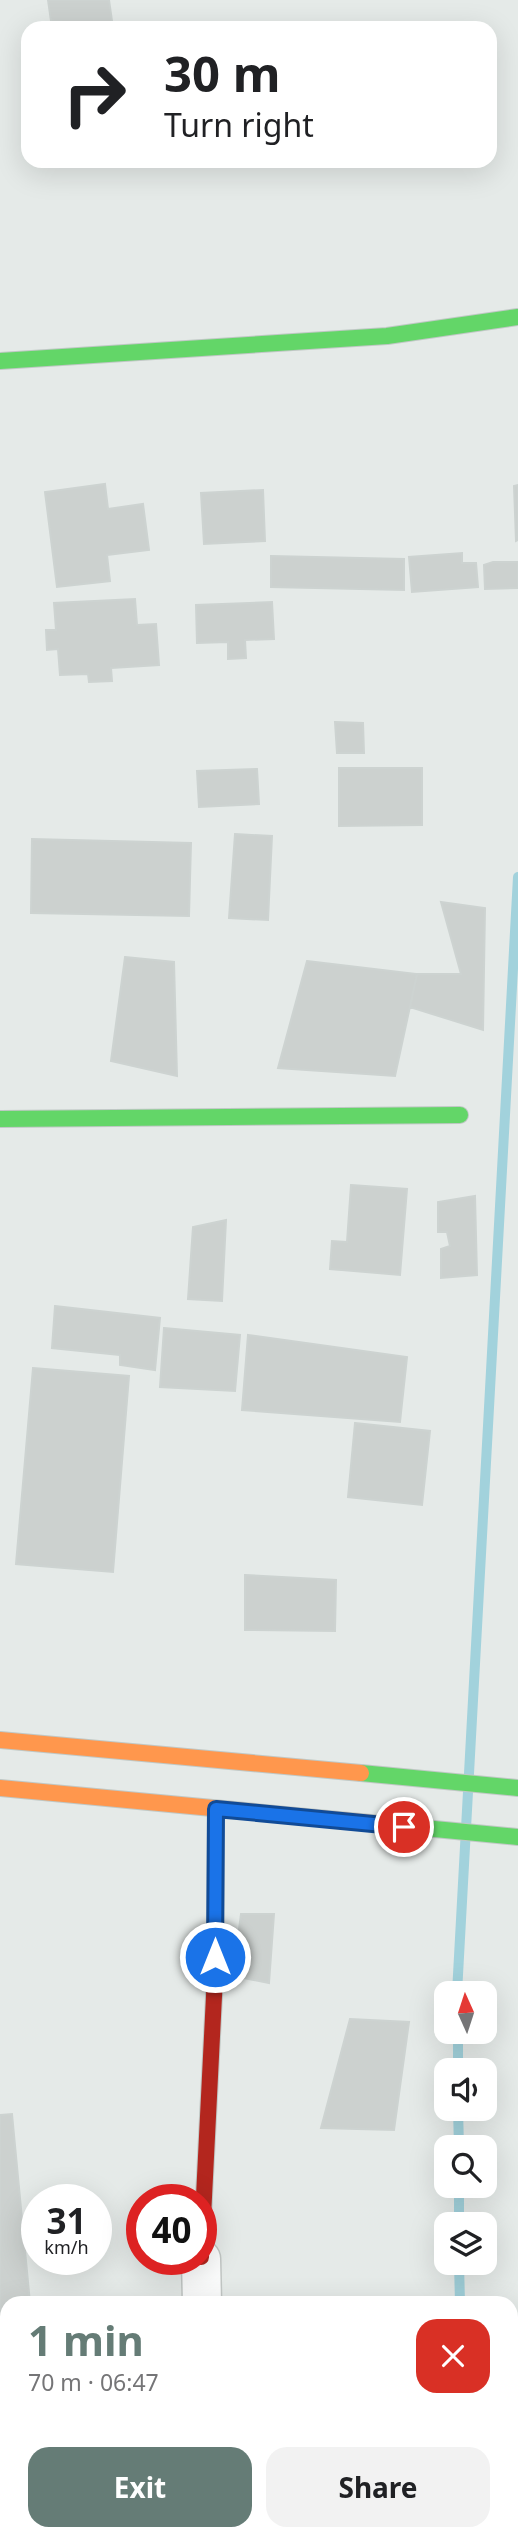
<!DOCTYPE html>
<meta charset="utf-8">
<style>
body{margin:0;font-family:"Noto Sans",sans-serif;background:#f2f2f2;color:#202124;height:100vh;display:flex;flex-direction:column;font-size:26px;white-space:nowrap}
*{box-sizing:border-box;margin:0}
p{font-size:23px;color:#757577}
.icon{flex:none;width:38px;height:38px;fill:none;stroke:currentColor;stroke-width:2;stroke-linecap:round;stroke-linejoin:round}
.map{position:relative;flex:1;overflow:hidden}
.sheet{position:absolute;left:0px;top:2296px;width:518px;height:245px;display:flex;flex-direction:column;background:#fff;border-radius:21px 21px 0 0;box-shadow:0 7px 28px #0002}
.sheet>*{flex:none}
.hud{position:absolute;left:21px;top:21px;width:476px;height:147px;border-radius:21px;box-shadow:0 7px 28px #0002;background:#fff;color:#202124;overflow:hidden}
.needle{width:46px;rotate:357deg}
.buttons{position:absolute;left:434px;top:1981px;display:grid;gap:14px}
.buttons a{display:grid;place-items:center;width:63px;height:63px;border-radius:14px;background:#fff;box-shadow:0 7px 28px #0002;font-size:35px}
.speed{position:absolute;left:21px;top:2184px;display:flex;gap:14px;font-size:35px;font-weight:700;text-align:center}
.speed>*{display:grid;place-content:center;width:91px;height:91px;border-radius:50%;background:#fff;box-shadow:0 7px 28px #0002;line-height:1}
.speed small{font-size:18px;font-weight:400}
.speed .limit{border:10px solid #d22;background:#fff;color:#111}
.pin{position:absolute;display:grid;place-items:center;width:60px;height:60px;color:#fff;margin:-30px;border:4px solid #fff;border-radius:50%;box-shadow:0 2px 7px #0007}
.me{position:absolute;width:77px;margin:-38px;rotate:0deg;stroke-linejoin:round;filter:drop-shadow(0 0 5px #0008)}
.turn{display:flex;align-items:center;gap:24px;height:147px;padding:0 28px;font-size:32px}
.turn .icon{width:91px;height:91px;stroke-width:2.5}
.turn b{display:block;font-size:49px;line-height:60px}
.round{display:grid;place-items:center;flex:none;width:74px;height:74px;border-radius:21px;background:#f2f2f2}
.head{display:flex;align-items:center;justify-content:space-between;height:119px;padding:0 28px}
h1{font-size:42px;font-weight:700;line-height:52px;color:#657c76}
.cta{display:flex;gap:14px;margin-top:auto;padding:14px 28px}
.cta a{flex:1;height:80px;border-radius:21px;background:#657c76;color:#fff;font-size:28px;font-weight:700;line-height:80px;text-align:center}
.cta a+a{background:#f2f2f2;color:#202124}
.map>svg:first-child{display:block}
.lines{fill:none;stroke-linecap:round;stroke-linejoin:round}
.stream{stroke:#a2d2dc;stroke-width:10}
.building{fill:#ccd1cf;stroke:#cdd3d1;stroke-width:2}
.street-casing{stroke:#c2c7c5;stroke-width:41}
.fast-casing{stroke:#c0c8c5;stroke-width:18}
.slow-casing{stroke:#c0c8c5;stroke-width:18}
.jam-casing{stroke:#c0c8c5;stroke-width:18}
.street{stroke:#fbfcfc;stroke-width:38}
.fast{stroke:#63d668;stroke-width:16}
.slow{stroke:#ff974d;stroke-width:16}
.jam{stroke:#b3261e;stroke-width:16}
.route-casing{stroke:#114b97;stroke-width:18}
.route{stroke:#1a73e8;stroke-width:12}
</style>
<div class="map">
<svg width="518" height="2541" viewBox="0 0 518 2541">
<rect width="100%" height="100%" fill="#e5eae8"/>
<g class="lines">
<path class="stream" d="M457 1993 518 877
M458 2032V2070
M458 2109 459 2147
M459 2186V2224
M459 2263 460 2303
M472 2534 473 2541"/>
</g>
<path class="building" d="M48 0H109L113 28H52Z
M105 484 108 509 143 504 149 550 107 555 110 581 57 587 45 492Z
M518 485V540L516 541 514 486Z
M263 490 265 541 204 544 201 493Z
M462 553V563H476L478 587 412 592 409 557Z
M271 556 404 559V590L271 587Z
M493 562H518V588L485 589 484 565Z
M135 599 137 625 156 624 159 665 111 668 112 681 89 682 88 674 60 675 58 649 47 650 46 630H56L54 603Z
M272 602 274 639 245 640 246 658 228 659V642L197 643 196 605Z
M335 722 363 723 364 753H337Z
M339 768H422V825L339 826Z
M257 769 259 804 199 807 197 771Z
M235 834 272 836 268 920 229 918Z
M32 839 191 843 189 916 31 913Z
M441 902 485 908 483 1030 410 1007 417 974H461Z
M125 957 174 962 177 1076 111 1061Z
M307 961 417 974 395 1076 278 1068Z
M351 1185 407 1189 400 1275 330 1269 332 1241 347 1242Z
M475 1196 477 1275 441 1278V1249L450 1246 447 1232H438V1202Z
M226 1220 222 1301 188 1299 193 1227Z
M55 1306 160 1318 155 1370 120 1365V1355L52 1348Z
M164 1328 240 1335 235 1391 160 1387Z
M248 1335 407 1357 400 1422 242 1410Z
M33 1368 129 1376 113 1572 16 1564Z
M355 1423 430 1431 422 1505 348 1497Z
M245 1575 336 1580 335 1631 245 1630Z
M241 1914H274L269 1983 233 1976Z
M350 2019 409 2022 394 2130 321 2128Z
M12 2114 30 2303H7V2395L0 2396V2115Z
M7 2435V2534H41V2541H0V2436Z
M238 2534H285V2541H238Z
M366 2534H426V2541H366Z"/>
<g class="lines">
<defs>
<path id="street" d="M201 2259 202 2303
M208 2534V2541"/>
<path id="fast" d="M0 361 387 336 518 317
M0 1119 460 1115
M361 1773 518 1788
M403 1826 518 1837"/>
<path id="slow" d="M0 1740 361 1773
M0 1788 403 1826
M215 1976 216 1809"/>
<path id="jam" d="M201 2257 215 1976"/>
</defs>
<use href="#street" class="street-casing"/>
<use href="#fast" class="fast-casing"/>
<use href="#slow" class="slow-casing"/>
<use href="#jam" class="jam-casing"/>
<use href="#street" class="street"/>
<use href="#fast" class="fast"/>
<use href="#slow" class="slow"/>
<use href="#jam" class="jam"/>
</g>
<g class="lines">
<defs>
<path id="route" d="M215 1957 216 1809 404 1827"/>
</defs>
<use href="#route" class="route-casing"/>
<use href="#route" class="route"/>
</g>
</svg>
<div class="buttons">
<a><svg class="needle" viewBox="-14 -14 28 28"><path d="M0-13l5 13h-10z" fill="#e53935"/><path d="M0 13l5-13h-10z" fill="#757577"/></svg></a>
<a><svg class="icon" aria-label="sound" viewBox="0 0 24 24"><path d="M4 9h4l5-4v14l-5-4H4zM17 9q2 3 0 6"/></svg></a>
<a><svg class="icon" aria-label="search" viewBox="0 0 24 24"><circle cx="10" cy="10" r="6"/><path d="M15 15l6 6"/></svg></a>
<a><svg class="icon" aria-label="layers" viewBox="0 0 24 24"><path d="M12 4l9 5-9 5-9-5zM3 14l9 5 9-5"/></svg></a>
</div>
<div class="speed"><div>31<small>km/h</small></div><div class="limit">40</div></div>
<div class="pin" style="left:404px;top:1827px;background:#d93025"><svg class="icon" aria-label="arrive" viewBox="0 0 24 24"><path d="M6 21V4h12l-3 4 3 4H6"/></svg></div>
<svg class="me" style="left:215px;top:1957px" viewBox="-20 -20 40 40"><circle r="17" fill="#1a73e8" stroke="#fff" stroke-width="3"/><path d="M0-11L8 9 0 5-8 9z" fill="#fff"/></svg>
<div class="hud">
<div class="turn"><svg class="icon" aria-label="right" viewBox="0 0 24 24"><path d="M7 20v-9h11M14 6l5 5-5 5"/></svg><div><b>30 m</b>Turn right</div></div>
</div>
<section class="sheet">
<div class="head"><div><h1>1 min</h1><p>70 m · 06:47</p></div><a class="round" style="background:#d93025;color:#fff"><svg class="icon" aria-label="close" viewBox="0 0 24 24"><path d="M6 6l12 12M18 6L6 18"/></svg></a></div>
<div class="cta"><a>Exit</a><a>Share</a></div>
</section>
</div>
